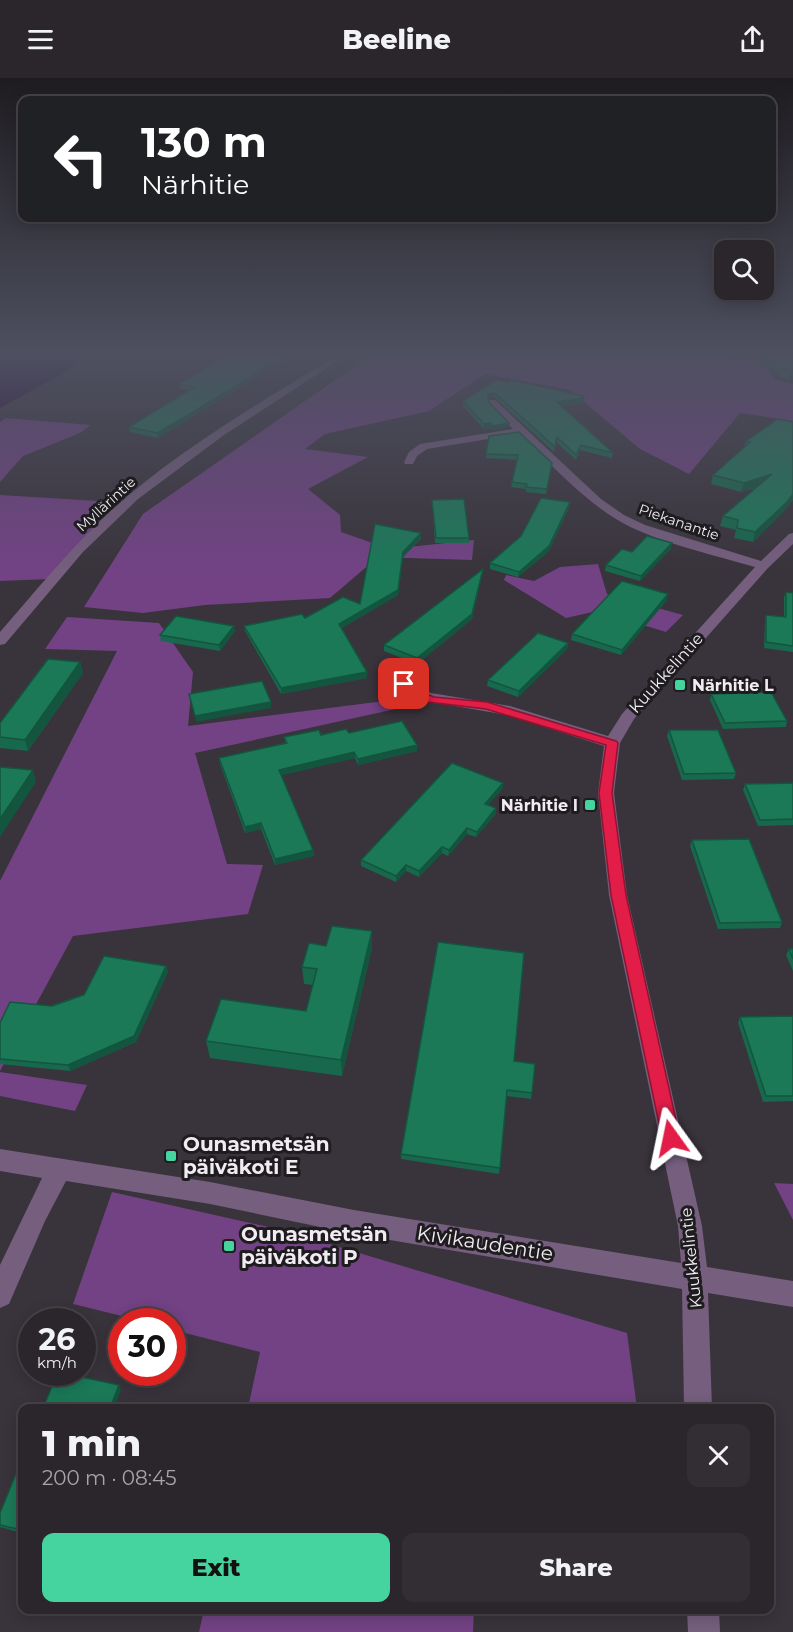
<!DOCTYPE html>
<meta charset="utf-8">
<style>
body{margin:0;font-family:Montserrat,sans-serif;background:#332e34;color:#f1f3f6;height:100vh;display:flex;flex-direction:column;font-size:22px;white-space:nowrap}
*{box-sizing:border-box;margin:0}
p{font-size:20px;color:#a6a5a9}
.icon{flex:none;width:33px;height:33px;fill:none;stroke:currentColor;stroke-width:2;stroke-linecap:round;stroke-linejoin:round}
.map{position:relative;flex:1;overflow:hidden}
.side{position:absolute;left:18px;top:1326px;width:756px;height:210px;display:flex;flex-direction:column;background:#2b262c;border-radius:12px;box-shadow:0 3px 15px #0003,0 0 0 2px #474348}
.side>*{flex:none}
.guide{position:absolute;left:18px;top:18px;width:758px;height:126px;border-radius:12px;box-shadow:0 3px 15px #0003,0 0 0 2px #474348;background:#202124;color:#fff;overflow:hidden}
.tools{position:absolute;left:714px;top:162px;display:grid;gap:12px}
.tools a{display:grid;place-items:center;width:60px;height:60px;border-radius:12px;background:#2b262c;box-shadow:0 3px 15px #0003,0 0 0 2px #474348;font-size:30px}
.speed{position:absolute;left:18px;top:1230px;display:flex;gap:12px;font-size:30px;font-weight:700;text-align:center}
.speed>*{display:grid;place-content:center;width:78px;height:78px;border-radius:50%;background:#2b262c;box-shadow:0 3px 15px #0003,0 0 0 2px #474348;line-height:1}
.speed small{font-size:15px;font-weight:400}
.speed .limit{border:9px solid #d22;background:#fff;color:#111}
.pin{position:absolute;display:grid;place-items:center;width:51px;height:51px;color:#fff;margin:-26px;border-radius:12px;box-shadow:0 3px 9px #0006}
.me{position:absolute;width:66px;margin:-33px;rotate:348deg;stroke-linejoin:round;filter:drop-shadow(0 0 4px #0008)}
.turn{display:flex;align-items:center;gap:21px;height:126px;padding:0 24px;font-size:27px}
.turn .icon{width:78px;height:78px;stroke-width:2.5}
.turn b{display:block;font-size:42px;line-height:51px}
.round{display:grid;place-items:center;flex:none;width:63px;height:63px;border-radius:12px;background:#332e34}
.summary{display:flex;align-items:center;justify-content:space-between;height:102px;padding:0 24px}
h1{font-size:36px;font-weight:800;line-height:45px}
.cta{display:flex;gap:12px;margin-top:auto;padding:12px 24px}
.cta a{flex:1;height:69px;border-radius:12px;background:#45d49f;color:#111;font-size:24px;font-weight:800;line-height:69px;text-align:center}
.cta a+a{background:#332e34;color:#f1f3f6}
header{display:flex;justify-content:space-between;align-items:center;height:78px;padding:0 24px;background:#2b262c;font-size:27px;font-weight:800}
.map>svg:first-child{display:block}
.green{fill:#724284}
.water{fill:#290137}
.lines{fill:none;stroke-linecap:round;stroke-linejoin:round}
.minor{fill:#755e7e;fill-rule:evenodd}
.wall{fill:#17684c}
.shaded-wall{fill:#13553e}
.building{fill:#1b7958;stroke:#13553e;stroke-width:1.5}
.route{fill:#e11d48;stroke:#92132f;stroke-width:1.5}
.poi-dot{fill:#45d49f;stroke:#1f1c20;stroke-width:2}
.labels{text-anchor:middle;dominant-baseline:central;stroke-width:6;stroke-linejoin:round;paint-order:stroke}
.far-street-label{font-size:14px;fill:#f0ecf2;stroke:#1f1c20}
.street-label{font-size:16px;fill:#f0ecf2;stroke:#1f1c20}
.poi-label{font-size:16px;font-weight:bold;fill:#f0ecf2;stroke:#1f1c20;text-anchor:start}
.near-poi-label{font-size:20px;font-weight:bold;fill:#f0ecf2;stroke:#1f1c20;text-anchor:start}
.near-street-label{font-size:20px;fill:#f0ecf2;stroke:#1f1c20}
</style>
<header><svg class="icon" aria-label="menu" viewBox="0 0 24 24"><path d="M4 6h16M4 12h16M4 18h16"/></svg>Beeline<svg class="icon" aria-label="share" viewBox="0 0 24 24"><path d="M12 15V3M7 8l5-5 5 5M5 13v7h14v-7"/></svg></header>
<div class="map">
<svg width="793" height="1554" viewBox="0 0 793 1554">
<rect width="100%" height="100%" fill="#39333b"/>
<path class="green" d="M371 277H724L729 281 765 282 774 301 793 306V343L740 335 689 396 640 371 570 312 485 296 429 333 325 356 305 371 368 379 308 411 340 437 341 454 390 471 474 462 472 482 378 479 330 520 205 527 143 535 84 529 143 436Z
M6 340 91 347 80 355 23 378 0 404V344Z
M0 417 114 424 50 501 0 503Z
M598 486 607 516 683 537 666 554 597 533 566 540 504 502 506 497 534 503 560 489Z
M67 539 159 545 193 594 188 648 408 620 414 627 195 675 227 786 263 787 248 836 73 858 0 993V803L117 573 45 571Z
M0 994 87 1007 75 1033 0 1018Z
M774 1105 793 1106V1142Z
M112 1114 282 1152 627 1255 637 1330H248L260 1274 173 1252 172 1244 142 1243 73 1226Z
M204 1532H474L473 1554H199Z"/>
<path class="water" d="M0 277H85L66 294 0 330Z"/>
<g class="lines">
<path class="minor" d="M338 277H347L224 357 138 421 83 474 5 566 0 567V554C33 516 65 477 101 442 171 376 256 327 338 277Z
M489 322H495L601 421 624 437 645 447 761 483 789 456 793 455V466L767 491 634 641 620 665 614 715 627 817 702 1148 707 1189 793 1203V1229L708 1215 712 1330H684L682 1211 354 1156 210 1126 66 1103 45 1143 9 1226 0 1230V1187L42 1100 0 1093V1071L210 1104 354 1132 681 1185 678 1148 609 817 598 715 604 668 507 637 420 622 409 617 397 606 404 597 409 596 416 600 412 605 431 615 510 628 608 658 622 636 755 489C714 477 651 463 616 441 580 419 550 385 519 356L427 371 417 378 413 386H405L404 384 409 374 420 366 513 351 489 326Z
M687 1532H719L720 1554H688Z"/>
</g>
<path class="wall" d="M746 277H793V303H789Z
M291 278 158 360 130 354 129 349 190 312 179 310V306Z
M497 302 583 325 561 328 613 375 612 380 580 372 576 382 556 364 554 374 495 320H488V323L508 349 491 352V350L484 351 463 328V323Z
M793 344V422L784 433 753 464 734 460 736 452 720 448 723 438 756 410 741 414 711 406 713 397 744 369 746 363Z
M489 358 551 390 546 416 526 414V411L511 409 517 382 486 380Z
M432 422 469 460V465H435Z
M569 430 549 473 518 499 490 491V485Z
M375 446 421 461 403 479 398 517 342 550 367 600 281 616 245 553 244 548 305 540 360 526Z
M671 471 640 503 605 493 606 487 632 474Z
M482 497 472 541 417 586 384 573V567Z
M786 514 793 515V574L764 570 765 542 766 537 784 539V519Z
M667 522 621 577 571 562 572 556Z
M235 553 220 573 161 563 160 557Z
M568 565 567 571 518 619 487 608 488 602Z
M80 584 83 595 28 673 0 670V645Z
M711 616 787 643 786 649 723 651 710 622Z
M669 652 736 695 734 701 682 702 667 658Z
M349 655 417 667V673L358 687 355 680 281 697 313 772 314 778 275 787 261 751 245 755 220 686 219 680 285 665 284 659Z
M793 705V747L758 748 743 712 745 706Z
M503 710 488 727 496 730V736L476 759 467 756 448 778 442 775 419 799 406 793 396 804 361 788V782Z
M692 762 782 844 780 850 718 851 690 768Z
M372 853V870L342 998 210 980 206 963 306 933 313 907 304 906 302 889 326 868Z
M789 871H793V893L786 877Z
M166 888 168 894 136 964 70 993 0 986V945Z
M793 938V1023L763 1024 738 945 740 939Z
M514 983 532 1015 531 1021 507 1018 499 1096 401 1081V1076Z
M22 1381V1455L0 1449V1435Z"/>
<path class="shaded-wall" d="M286 277H291V278L158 360V355Z
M791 295H793V303H789Z
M495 315V320H487L488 316Z
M584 320 583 325 556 328 557 324Z
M491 345H509L508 349 491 352V350L484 351V346Z
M772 396 769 405 741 414 744 405Z
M793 416V422L784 433 753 464 755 454Z
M570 424 569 430 549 473 518 499 519 494Z
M421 455V461L403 479 398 517 340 551 339 546 398 512 403 474Z
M672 465 671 471 640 503 641 498Z
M483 491 482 497 472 541 417 586V580Z
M668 516 667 522 621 577 622 572Z
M234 548 235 553 220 573 219 567Z
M568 565 567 571 518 619 519 613Z
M80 584 83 595 28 673 25 662Z
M367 594V600L281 616V610Z
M271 624V630L196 644 195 638Z
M417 667V673L358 687V681Z
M354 674 355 680 279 698V692Z
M33 692 36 704 0 759V741Z
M503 705V710L484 732 485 726Z
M496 730V736L476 759 477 754Z
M261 745V751L245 755V749Z
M467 750V756L448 778 449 772Z
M442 769V775L419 799V793Z
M313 772 314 778 275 787V781Z
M406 787V793L396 804V798Z
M372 853V870L342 998 341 982Z
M166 888 168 894 136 964 70 993 68 987Z
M119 1307 121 1312 114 1330H110Z"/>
<path class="building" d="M228 277H286L158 355 129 349 195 309 179 306Z
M760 277H793V295H791Z
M497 302 508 304 511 302 584 318V320L557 324 613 375 581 367 576 377 557 359 555 369 495 315 488 316V323L509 345 491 348V345L484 346 463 323Z
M778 341 793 344V416L787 424 755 454 737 450 738 442 723 438 772 396 744 405 713 397 750 364 746 363Z
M519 354 552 385 547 411 526 409 527 406 512 404 518 377 486 376 489 358Z
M541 420 570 424 549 468 519 494 490 485 521 458Z
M464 421 469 460H436L432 422Z
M375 446 421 455 403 474 398 512 339 546 367 594 281 610 244 548 302 536 305 540 343 519 360 526Z
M647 458 672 465 641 498 606 487 622 471 632 474Z
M483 491 472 536 417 580 384 567Z
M622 503 668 516 622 572 572 556Z
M786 514 793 515V568L766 564V537L786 539Z
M176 538 234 548 219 567 160 557Z
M538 555 568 565 519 613 488 602Z
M48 581 80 584 25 662 0 659V645Z
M262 603 271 624 195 638 189 616Z
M771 614 787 643 725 645 711 616Z
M402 643 417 667 358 681 354 674 279 692 313 772 275 781 261 745 245 749 219 680 287 665 284 659 319 652 321 657 346 651 349 655Z
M669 652H718L736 695 684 696Z
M452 685 503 705 485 726 496 730 477 754 467 750 449 772 442 769 419 793 406 787 396 798 361 782Z
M0 689 33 692 0 741Z
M793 705V741L760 742 745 706Z
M749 761 782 844 720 845 692 762Z
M332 848 372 853 341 982 206 963 221 921 306 933 317 891 302 889 309 865 326 868Z
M438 864 524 875 514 983 535 986 532 1015 507 1012 500 1090 401 1076Z
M789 871H793V881Z
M104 878 166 888 134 958 68 987 0 981V945L10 924 52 928 84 917Z
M793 938V1018H766L740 939Z
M58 1294 119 1307 110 1330H43Z
M22 1381V1452L0 1447V1435Z"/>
<linearGradient id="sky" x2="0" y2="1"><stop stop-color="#1f1c20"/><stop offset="0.56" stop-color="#4e5060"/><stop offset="1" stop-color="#4e5060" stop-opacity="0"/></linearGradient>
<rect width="793" height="494" fill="url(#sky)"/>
<path class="route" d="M404 603 416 612 434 619 487 624 616 663 618 665 612 715 626 817 680 1060 677 1066 671 1068 665 1066 662 1060 611 817 599 715 606 667 486 631 428 624 408 616 398 606Z"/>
<g class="poi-dot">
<rect x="674" y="601" width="12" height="12" rx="3"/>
<rect x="584" y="721" width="12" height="12" rx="3"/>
<rect x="165" y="1072" width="12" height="12" rx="3"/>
<rect x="223" y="1162" width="12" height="12" rx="3"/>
</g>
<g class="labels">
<g class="far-street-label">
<text transform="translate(106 426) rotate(-42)">Myllärintie</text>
<text transform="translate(679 444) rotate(19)">Piekanantie</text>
</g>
<g class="street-label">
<text transform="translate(666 595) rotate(-48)">Kuukkelintie</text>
<text transform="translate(691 1180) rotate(-96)">Kuukkelintie</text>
</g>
<g class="poi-label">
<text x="692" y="607">Närhitie L</text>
<text x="578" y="727" text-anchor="end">Närhitie I</text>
</g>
<g class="near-poi-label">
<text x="183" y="1066">Ounasmetsän<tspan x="183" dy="23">päiväkoti E</tspan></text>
<text x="241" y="1156">Ounasmetsän<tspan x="241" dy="23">päiväkoti P</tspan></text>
</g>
<g class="near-street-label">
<text transform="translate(485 1165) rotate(9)">Kivikaudentie</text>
</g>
</g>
</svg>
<div class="tools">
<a><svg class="icon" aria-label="search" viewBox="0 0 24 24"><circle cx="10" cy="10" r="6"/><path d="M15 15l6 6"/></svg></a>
</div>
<div class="speed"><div>26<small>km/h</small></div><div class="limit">30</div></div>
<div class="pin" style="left:404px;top:606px;background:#d93025"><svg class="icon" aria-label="arrive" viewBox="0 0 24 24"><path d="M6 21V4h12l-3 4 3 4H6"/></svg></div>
<svg class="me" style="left:671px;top:1060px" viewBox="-20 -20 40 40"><path d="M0-17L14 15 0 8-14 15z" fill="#e11d48" stroke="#fff" stroke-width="4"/></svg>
<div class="guide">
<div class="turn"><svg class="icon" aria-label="left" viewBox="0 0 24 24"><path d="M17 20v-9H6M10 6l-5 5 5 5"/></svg><div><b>130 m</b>Närhitie</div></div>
</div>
<section class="side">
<div class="summary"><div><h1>1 min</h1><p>200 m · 08:45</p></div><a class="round"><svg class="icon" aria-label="close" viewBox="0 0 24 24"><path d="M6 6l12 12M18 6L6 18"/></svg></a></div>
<div class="cta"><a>Exit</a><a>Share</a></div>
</section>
</div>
